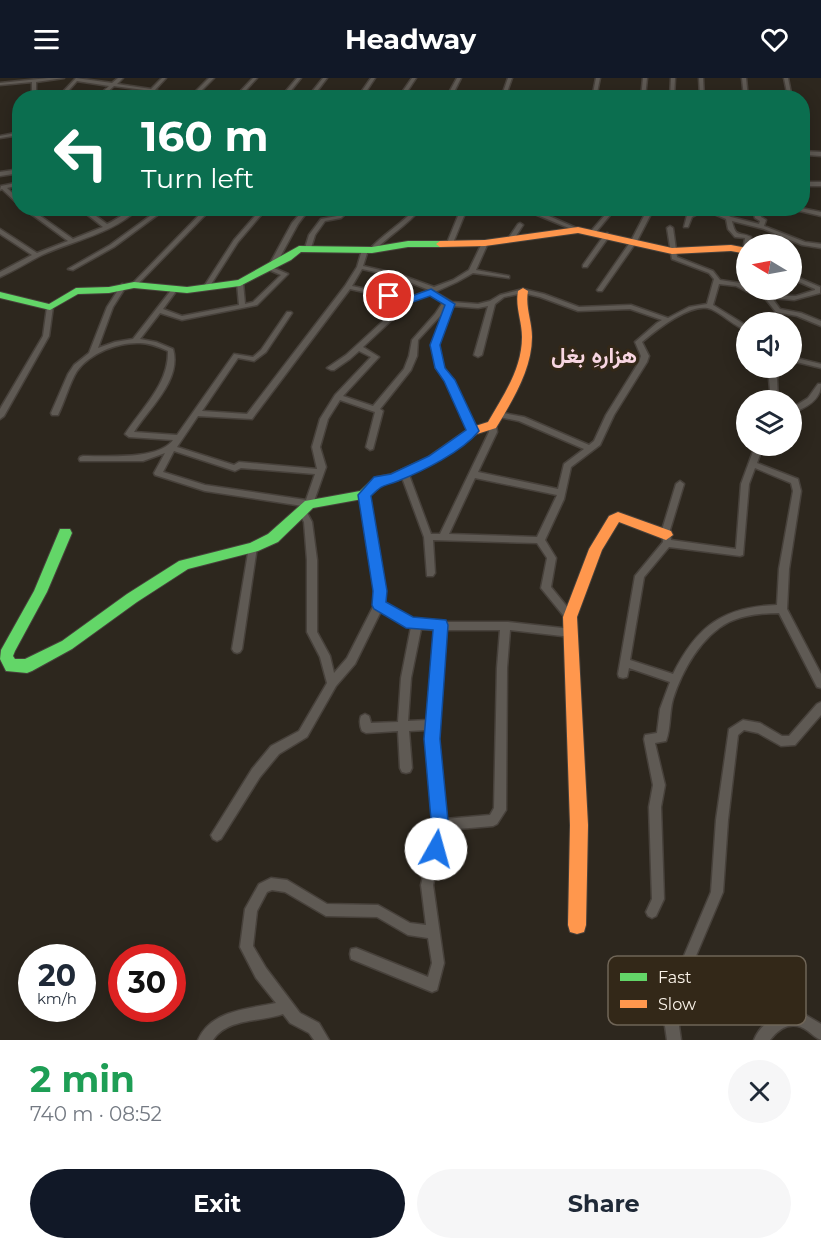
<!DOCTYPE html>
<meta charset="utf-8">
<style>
body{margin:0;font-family:Montserrat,Vazirmatn,sans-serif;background:#f6f6f7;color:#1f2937;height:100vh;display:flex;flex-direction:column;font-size:22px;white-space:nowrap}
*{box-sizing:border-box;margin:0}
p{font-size:20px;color:#747a83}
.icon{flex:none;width:33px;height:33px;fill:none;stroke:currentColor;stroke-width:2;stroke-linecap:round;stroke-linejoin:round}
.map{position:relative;height:962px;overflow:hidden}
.drawer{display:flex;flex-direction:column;background:#fff;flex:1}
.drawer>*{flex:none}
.banner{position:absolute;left:12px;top:12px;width:798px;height:126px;border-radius:24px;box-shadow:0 3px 15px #0003;background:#0b6e4f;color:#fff;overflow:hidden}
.needle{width:39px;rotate:280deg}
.fabs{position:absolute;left:736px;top:156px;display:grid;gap:12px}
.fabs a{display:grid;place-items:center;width:66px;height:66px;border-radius:50%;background:#fff;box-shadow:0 3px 15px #0003;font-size:30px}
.speed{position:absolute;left:18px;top:866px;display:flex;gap:12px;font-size:30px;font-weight:700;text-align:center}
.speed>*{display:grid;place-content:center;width:78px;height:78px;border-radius:50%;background:#fff;box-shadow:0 3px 15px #0003;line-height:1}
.speed small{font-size:15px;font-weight:400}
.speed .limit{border:9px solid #d22;background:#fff;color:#111}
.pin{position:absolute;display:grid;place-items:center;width:51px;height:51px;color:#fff;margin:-26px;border:3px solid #fff;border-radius:50%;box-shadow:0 2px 6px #0007}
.me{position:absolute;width:66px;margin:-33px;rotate:7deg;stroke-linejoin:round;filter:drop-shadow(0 0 4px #0008)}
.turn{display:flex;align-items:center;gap:21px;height:126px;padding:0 30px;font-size:27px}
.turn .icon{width:78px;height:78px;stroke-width:2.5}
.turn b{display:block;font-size:42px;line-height:51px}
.round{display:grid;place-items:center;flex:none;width:63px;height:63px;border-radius:32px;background:#f6f6f7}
.headline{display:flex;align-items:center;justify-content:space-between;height:102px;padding:0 30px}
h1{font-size:36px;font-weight:700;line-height:45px;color:#1e9e55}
.cta{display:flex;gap:12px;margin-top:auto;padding:12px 30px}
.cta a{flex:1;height:69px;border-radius:36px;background:#111827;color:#fff;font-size:24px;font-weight:700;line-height:69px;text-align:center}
.cta a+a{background:#f6f6f7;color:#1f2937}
header{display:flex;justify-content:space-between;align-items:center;height:78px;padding:0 30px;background:#111827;color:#fff;font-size:27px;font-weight:700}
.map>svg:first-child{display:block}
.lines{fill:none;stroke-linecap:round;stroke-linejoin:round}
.street-casing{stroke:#47413b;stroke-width:3}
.fast-casing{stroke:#47413b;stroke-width:2}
.slow-casing{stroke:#47413b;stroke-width:2}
.street{fill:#5f5a54;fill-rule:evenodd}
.fast{fill:#63d668;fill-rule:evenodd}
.slow{fill:#ff974d;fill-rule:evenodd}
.route{fill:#1a73e8;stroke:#114b97;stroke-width:1.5}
.labels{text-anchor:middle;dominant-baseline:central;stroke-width:6;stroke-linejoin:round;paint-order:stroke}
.far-district-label{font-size:22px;font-weight:bold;fill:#f8d6e1;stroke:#332818}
.key{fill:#332818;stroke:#6f6557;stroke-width:1.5}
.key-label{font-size:16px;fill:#fbf4ea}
</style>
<header><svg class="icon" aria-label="menu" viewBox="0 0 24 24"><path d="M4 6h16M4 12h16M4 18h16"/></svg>Headway<svg class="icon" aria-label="heart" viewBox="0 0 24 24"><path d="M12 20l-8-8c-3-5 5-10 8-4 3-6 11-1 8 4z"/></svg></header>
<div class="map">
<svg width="821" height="962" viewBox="0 0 821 962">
<rect width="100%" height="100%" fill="#2d271e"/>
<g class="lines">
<defs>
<path id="street" d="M48 0H64L36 4V20H32V4L0 7V5Z
M76 0 112 5 118 0H123L117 6 151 11 162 0H166L155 12 175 20H168L151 13 114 8 101 20H96L109 8 77 3 62 20H57Z
M209 0H214L194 20H189Z
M253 0H257L239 20H234Z
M297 0H301L285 20H280Z
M323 0H327L312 20H307Z
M371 0H375L362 20H357Z
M412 0H416L403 20H398Z
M457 0H461L451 20H446Z
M508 0H512L505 20H501Z
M596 0H600L596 20H592Z
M643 0H647L645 20H641Z
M671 0H675L674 20H670Z
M699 0H703L704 20H700Z
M742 0H746L748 20H744Z
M784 0H788L792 20H788Z
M20 54V57L0 60V58Z
M802 73 821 74V78L807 77V104H821V108H802Z
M20 91V95L0 98V94Z
M20 104V107L7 110 20 122V128L2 111 0 112 1 108Z
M23 130H29L73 161 103 149 79 130H85L107 146C117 142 130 130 139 130 113 156 74 162 42 177 28 184 14 193 0 199V194L32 177 0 156V151L37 175 68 163Z
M161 130H167L114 169 73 192 68 191 110 167Z
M206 130H212L136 208H132V206Z
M262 130H267L238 164 208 211H204L203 210 234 162Z
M305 130H310L298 146 274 190 288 196 257 227 182 242 160 235 140 261 156 264 173 271C182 302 149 330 134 354L177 357 234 276 253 279 261 272 287 234H291L292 235 266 274 254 283 238 280 202 333 247 336 345 208 357 189 362 172 365 170 368 172 363 188 398 196 434 209 453 202 469 192 482 165 485 163 488 165 476 192 509 198V200L473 195 457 204 435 214 452 224 478 226 490 223 500 217 523 211 544 216 579 229 631 227 668 240 689 229 707 226 714 201 709 195 672 181 667 150 670 148 673 150 677 179 713 193 720 202 740 205 747 209V212L788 218H796L815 212V211L792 201V197L820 209V215L794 222 772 220 780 231 801 235 821 243V248L797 238 776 234 764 219 746 213 736 208 719 206 713 227 747 248V253C734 248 724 237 711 231 692 223 655 253 642 264L649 278 647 284 614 337 600 367 571 389 564 421 545 462 556 480 551 509 573 536 575 539 573 542 570 543 567 542 541 510 547 480 537 465 433 462 435 495 433 498H427L424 459 400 394 404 391 408 394 431 456H440L489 354 488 347 492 344 496 347 497 354 478 394 558 411 564 386 584 371 519 343 495 338 494 336 498 334 524 339 589 367 594 363 606 337 639 284 641 278 635 264 657 245 662 242 630 231 578 233 540 219 523 215 504 219 495 226 482 277 478 279 474 277 488 228 478 230 452 228 438 267 444 290 453 302 477 353 473 356 469 353 446 302 436 290 432 267 445 231 440 238 418 262 417 278 411 292 380 331 383 333 373 371 370 372 366 369 375 334 340 322 328 341 320 369 326 389 313 426 309 429 205 413 155 397 154 395 165 375 143 383H80L79 381 80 379 83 378C106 378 159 382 173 362L129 359 125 356C142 330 169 306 168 273 159 269 150 265 140 265 118 264 90 275 77 293 69 306 65 323 58 337H52L51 335 68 296 74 287 89 275 107 229 122 206 127 207 113 229 98 270 115 264 133 261 172 211 177 212 163 231 182 238 239 227 237 205 240 203 243 205 245 226 253 224 281 197 267 191 292 145ZM362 191 394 198 429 212 409 220 352 208ZM350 211 405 223 346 277 327 290 331 292H334L350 281 359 273 371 279 335 317 320 341 312 369 317 391 239 384 234 387 177 369 198 338 252 341ZM430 216 443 224 435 236 412 262 409 278 404 291 373 328 343 318 379 279 363 269 412 223ZM174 373 235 393 241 390 315 396 306 422 205 407 163 394ZM475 400 557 417 537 459 449 456Z
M346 130H352L341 140 325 143 315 157 311 170 306 171 305 170 309 157 321 141 337 138Z
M416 130H421C408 147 389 157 374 173H370L369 172C383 156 402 146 416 130Z
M531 130H536L535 132 581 152 576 153 530 134Z
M611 130H616L596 154H592V152Z
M623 130H635L647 133 648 130H654L637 163 602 213H598L597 212 631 163 645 136Z
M699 130H712L731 139 759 146 760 143 755 140 753 130H759L761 139 766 142 764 148 805 164 821 166V170L802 167 764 151 732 143C736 161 739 153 751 159L749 166H747V173H743L745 160 735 159 728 151 726 141 705 132 692 139 688 149H684L687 137Z
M787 130H801L821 134V138Z
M463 131 466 133 453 165 448 166 447 165 460 133Z
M520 145 523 147 514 161 509 162 508 161 518 146Z
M607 155 610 157 587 189H583V187L605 156Z
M50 227 53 229 49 258 4 338 0 341V331L43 258 47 229Z
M792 279 821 286V290L792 283Z
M773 290H780L777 301 778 322H771L769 301Z
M818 306H821C821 322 806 330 792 335V330L808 320Z
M755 368H763L757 385 798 401 801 413 789 491 787 531 821 596V610L817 609 779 535C763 535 744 537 729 544 701 558 682 593 673 621 669 635 671 650 666 663L655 665 665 707 661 729 664 821 656 838 652 840 648 838 646 834 652 821 649 729 653 707 644 661 645 657 657 655 660 631 670 604 629 590 627 599 623 600 619 599 618 596 635 498 663 464 662 452 676 406 680 403 684 406 670 452 671 462 736 471 741 406ZM755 390 791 405 793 413 779 491 777 527C723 529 697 548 673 596L630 582 644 499 669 469 740 478 743 477 749 406Z
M364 414 368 417 385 513 384 525 413 541 428 544H508L571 551 574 552 576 555 574 558 571 559 510 552 507 590 506 732 497 746 493 748 446 752 433 807 444 885 437 912 432 914 351 881 350 876 351 871 356 870 428 899 432 885 428 860 408 857 377 839 326 838 285 814 272 812 267 814 257 833 253 868 266 890 300 935 319 945 329 962H314L309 955 290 945 283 936C261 944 227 940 213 962H198C211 932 248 931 276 925L256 900 240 869 245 831 259 806 271 800 287 802 327 826 378 827 410 845 426 847 421 807 434 753 427 661V652L409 653 412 690 410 694 406 695 402 694 400 690 398 653 366 655 362 653C360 648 359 643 361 638L365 636 369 638 371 645 398 644 401 600 411 549 381 533 355 586 336 608 307 659 279 676 260 699 221 761 217 763 213 761 211 757 252 691 271 668 299 653 327 605 320 579 307 554V482L304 444 298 433 299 431H305L312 444 317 482V554L330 578 334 595 347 580 374 527 375 513 360 417ZM421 551 436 552 428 642 408 643 411 600ZM445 552H500L497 590 494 730 490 737 445 741 437 661Z
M253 466 257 469 242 571 240 574 237 575 234 574 232 571 249 469Z
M821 624V637L795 667 781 668 758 655 744 652 738 657 728 742 723 814 690 892 682 922 678 941 681 962H667L664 941 668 922 678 892 711 814 716 742 729 651 743 642 760 645 782 658H789L817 626Z
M789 934 804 936 821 946V962C816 960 813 957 808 953 793 942 780 949 770 962H754C760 947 774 938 789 934Z"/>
<path id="fast" d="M408 163H440L444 166 440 169H408L372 175 301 174 291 182 240 208 187 215 134 210 109 215 78 216 50 232 0 220V214L49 226 76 210 109 209 134 204 187 209 238 202 299 168 372 169Z
M433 377 439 381 437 384 397 403 383 406 368 420 313 430 278 464 258 473 188 491 137 524 72 571 32 593 27 595 6 593 0 581 1 572 34 513 60 451H70L72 455 47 514 15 573 13 578 15 581H25L62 563 127 516 179 483 250 465 268 456 305 423 360 413 375 399 391 396Z"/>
<path id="slow" d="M578 149 672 170 731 167 747 170V176L731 173 672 176 578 155 485 168 440 169 436 166 440 163 485 162Z
M523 210 528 213C525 229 532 243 532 259 532 292 512 323 496 350L477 356 437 384H429L427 381 429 378 469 350 488 344C503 318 522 291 522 259 522 243 515 229 518 213Z
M618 434 671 453 673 457 666 462 619 444 602 472 577 539 588 747 586 847 584 854 577 856 570 854 568 847 570 747 563 539 589 471 609 438Z"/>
</defs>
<use href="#street" class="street-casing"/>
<use href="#fast" class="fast-casing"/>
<use href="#slow" class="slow-casing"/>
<use href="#street" class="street"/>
<use href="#fast" class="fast"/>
<use href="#slow" class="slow"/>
</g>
<path class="route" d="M431 211 455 226 440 267 445 290 455 302 479 353C462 374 423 393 398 403 383 409 384 405 371 418L387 513 386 524 413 539 446 542 448 547 440 661 449 753 442 778 436 780 430 778 427 771 432 753 424 661 433 552 406 550 374 531 372 527 373 513 358 417 374 399 391 396 429 378 466 352 444 303 435 290 430 267 445 227 430 218 410 225 384 218 389 215 409 219Z"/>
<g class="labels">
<g class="far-district-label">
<text x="594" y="277">هزارهِ بغل</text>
</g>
</g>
<rect x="608" y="878" width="198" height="69" rx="9" class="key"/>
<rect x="620" y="895" width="27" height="8" fill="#63d668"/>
<rect x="620" y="922" width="27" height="8" fill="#ff974d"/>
<g class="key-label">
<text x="658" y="905">Fast</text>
<text x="658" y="932">Slow</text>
</g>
</svg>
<div class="fabs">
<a><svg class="needle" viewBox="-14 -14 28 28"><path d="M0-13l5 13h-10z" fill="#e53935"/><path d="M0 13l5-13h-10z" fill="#747a83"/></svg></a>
<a><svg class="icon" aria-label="sound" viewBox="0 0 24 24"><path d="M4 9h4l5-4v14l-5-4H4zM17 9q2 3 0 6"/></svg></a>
<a><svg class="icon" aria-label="layers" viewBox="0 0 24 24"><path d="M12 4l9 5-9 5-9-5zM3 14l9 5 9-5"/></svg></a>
</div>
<div class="speed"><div>20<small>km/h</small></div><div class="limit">30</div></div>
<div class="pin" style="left:389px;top:218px;background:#d93025"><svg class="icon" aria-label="arrive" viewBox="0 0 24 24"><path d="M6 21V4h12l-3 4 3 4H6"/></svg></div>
<svg class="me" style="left:436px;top:771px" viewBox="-20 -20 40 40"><circle r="19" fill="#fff"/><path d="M0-13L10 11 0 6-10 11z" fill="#1a73e8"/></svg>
<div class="banner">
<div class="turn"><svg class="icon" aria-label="left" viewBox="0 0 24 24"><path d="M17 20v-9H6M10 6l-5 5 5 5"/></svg><div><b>160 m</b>Turn left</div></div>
</div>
</div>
<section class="drawer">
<div class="headline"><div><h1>2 min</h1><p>740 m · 08:52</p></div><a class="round"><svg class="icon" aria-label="close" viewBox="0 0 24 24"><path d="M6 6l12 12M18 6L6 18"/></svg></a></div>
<div class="cta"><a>Exit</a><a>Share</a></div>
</section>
